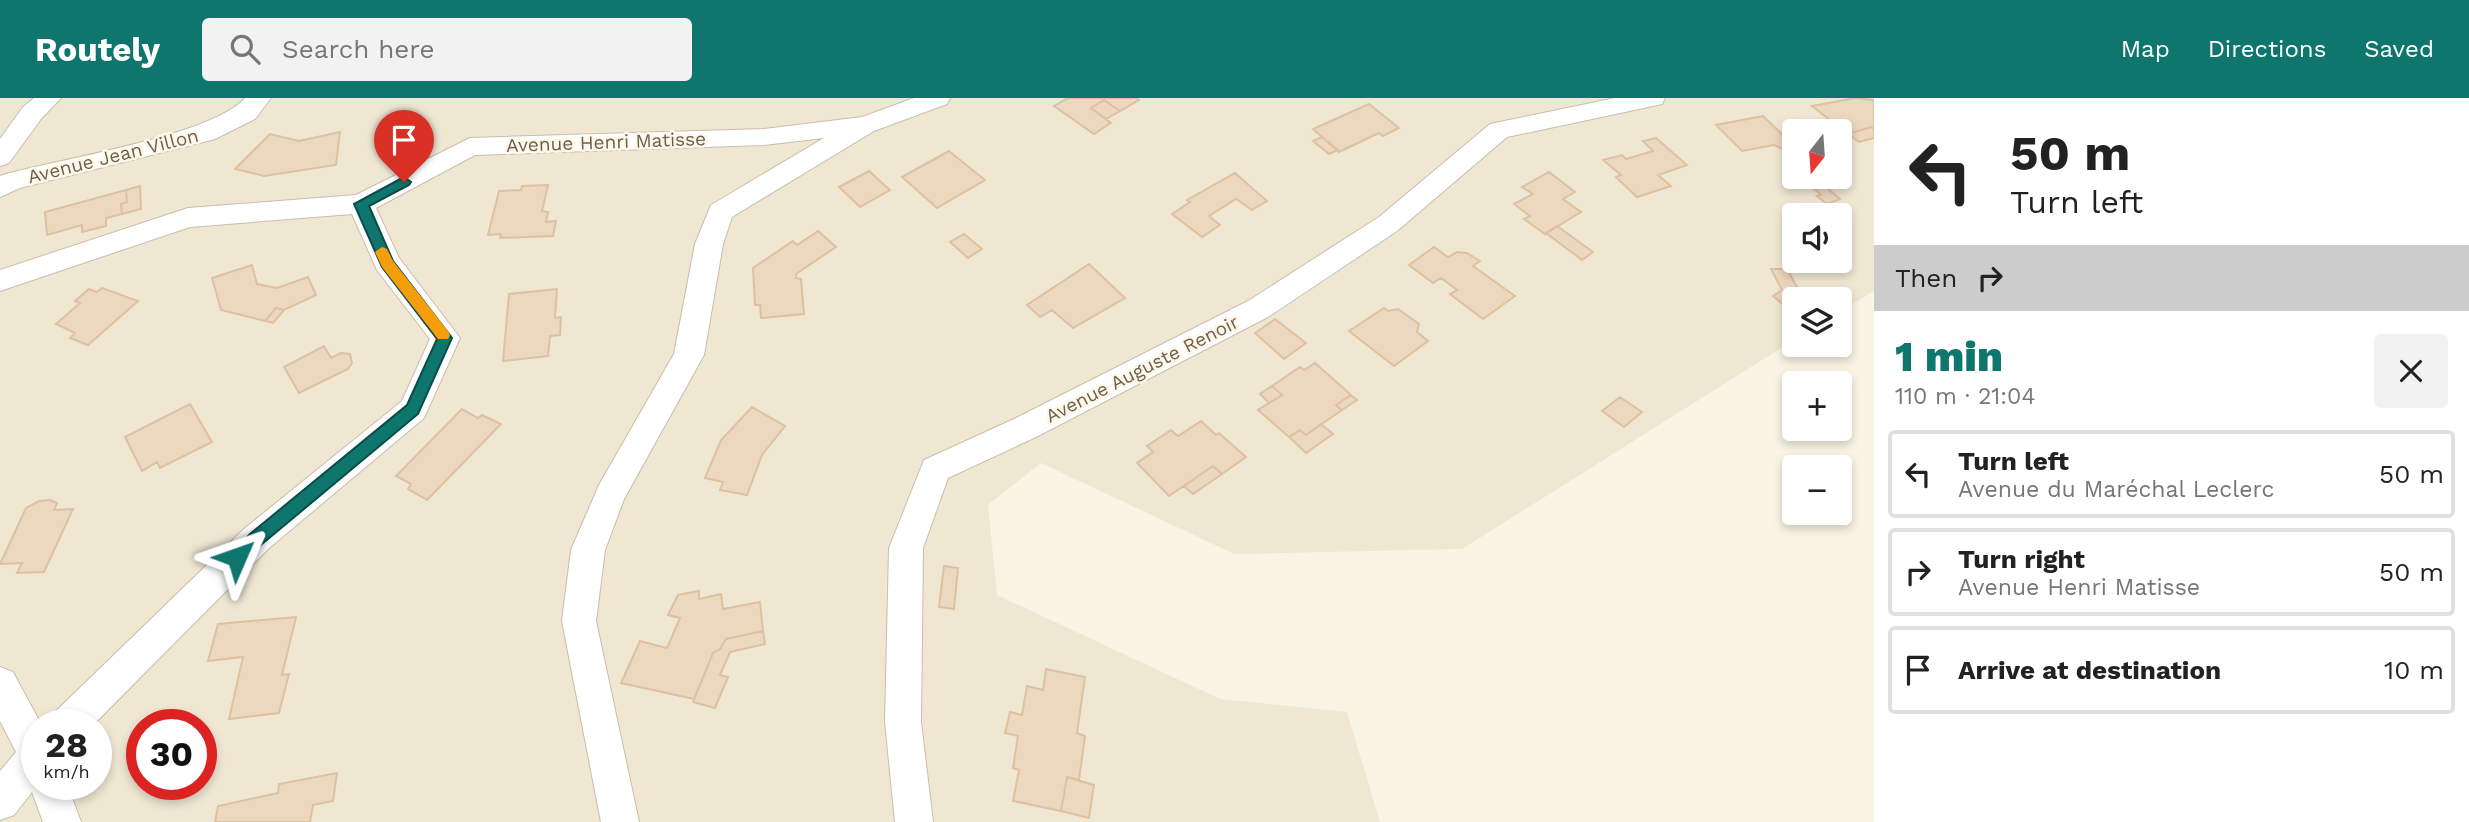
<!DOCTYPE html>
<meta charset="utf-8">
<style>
body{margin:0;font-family:"Work Sans",sans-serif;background:#f2f2f2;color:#222;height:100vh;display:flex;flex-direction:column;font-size:26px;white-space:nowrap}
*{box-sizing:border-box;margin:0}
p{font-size:23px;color:#767676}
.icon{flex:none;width:38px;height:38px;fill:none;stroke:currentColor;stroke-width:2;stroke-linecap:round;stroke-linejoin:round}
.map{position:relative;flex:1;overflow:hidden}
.drawer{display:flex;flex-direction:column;background:#fff;width:595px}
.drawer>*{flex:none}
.hud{background:#fff;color:#222;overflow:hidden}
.needle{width:46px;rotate:197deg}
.fabs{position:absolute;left:1782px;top:21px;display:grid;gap:14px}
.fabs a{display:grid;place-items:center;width:70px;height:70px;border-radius:7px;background:#fff;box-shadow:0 4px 10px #0003;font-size:35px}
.speed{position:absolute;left:21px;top:611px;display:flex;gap:14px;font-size:35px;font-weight:700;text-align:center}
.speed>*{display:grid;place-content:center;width:91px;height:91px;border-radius:50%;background:#fff;box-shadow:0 4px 10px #0003;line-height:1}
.speed small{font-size:18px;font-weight:400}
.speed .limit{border:10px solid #d22;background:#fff;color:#111}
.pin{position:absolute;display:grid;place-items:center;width:60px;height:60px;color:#fff;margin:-72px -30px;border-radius:50% 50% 50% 0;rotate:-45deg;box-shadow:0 0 7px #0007}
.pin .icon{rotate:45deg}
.me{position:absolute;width:77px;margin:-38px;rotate:47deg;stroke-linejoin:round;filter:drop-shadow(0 0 5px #0008)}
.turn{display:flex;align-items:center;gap:24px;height:147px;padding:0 21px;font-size:32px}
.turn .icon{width:91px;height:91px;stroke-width:2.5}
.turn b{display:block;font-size:49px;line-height:60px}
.then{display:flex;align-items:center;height:66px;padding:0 21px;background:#0003;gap:14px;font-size:26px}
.round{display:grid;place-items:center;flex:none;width:74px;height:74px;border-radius:7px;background:#f2f2f2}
.headline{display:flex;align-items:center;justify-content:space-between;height:119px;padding:0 21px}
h1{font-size:42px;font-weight:800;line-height:52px;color:#0f766e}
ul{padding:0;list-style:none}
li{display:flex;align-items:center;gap:21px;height:88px;margin:0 14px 10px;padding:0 7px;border:4px solid #e0e0e0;border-radius:7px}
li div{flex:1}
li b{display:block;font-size:26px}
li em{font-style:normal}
header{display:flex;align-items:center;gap:42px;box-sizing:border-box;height:98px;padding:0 35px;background:#0f766e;color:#fff}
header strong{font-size:33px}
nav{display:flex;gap:38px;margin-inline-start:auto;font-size:24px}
.search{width:490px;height:63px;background:#f2f2f2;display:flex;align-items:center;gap:18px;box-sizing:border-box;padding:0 24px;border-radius:7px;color:#767676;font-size:26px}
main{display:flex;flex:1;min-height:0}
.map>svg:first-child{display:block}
.residential{fill:#f0e7d3;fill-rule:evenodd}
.building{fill:#ecd7bf;stroke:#ddc1a1;stroke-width:2}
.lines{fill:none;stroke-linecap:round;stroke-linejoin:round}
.street-casing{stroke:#c9bdac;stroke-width:2}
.street{fill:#fff;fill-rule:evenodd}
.route{fill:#0f766e;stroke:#0a4d48;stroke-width:2}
.slow{fill:#f59e0b}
.labels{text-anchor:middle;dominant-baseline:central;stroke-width:5;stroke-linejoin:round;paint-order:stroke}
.street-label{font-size:19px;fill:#6f5e4d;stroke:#fdf8ea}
</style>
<header>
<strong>Routely</strong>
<div class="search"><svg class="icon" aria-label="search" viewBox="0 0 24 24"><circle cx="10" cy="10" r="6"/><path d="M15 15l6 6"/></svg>Search here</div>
<nav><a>Map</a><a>Directions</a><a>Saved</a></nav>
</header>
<main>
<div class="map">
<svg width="1874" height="724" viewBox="0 0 1874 724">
<rect width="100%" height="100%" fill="#f9f4e4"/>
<path class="residential" d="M0 0H1874V193L1839 214V201H1794V242L1462 451 1234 456 1041 365 988 407 997 497 1220 601 1347 614 1380 724H0ZM1794 33H1839V79H1794ZM1794 117H1839V163H1794ZM37 626H96V686H37ZM142 626H201V686H142Z"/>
<path class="building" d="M1068 0H1136L1139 2 1120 13 1104 2 1091 10 1111 25 1094 36 1054 8Z
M1855 0 1874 2V31L1871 29 1848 36 1812 8Z
M1104 2 1120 13 1106 21 1091 10Z
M1369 6 1399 30 1383 38 1379 35 1339 54 1313 31Z
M1763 18 1792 46V50L1785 52 1774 47 1742 53 1716 27Z
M1871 29 1874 31V40L1859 44 1848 36Z
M340 34 336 67 264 78 235 71 270 36 299 43Z
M1322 39 1338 52 1329 56 1313 43Z
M1656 40 1687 67 1658 77 1671 88 1637 99 1616 79 1621 77 1603 62 1622 57 1626 61 1653 53 1643 43Z
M949 53 985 82 937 110 902 79Z
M869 73 890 92 860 109 839 89Z
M1549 74 1575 94 1563 101 1581 114 1545 136 1524 121 1530 118 1514 106 1533 96 1522 89Z
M1235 75 1267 103 1252 112 1236 101 1209 118 1220 127 1202 139 1172 116 1190 104 1187 102Z
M1814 79 1840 101 1827 106 1817 98 1821 97 1802 80Z
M548 87 542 113 548 114 546 124 556 123 553 138 500 140 501 136 488 137 499 93 521 92 522 88Z
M140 88 141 111 122 116 121 106 127 104 126 92Z
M126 92 127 104 121 106 122 116 106 120V128L82 134V127L47 137 45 114Z
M1557 128 1593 154 1582 162 1546 135Z
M818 133 836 149 796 176V180L801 181 804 216 761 220 760 207H755L753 170 793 143 797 147Z
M964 136 982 151 968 160 950 144Z
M1434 149 1448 159 1457 154 1467 155 1480 163 1473 168 1515 198 1483 221 1450 196 1457 192 1441 180 1433 185 1409 167Z
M1089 166 1125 200 1073 230 1052 212 1040 219 1027 207Z
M252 167 257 186 277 190 308 179 316 197 284 212 276 210 265 223 221 212 212 180Z
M1771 171H1787L1802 198 1785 208 1773 198 1782 192Z
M102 190 138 203 88 247 70 240 75 235 56 226 80 205 75 203 89 191 97 194Z
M557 191 555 220 561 219 560 237 550 238 548 258 503 263 509 196Z
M276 210 284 212 273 225 265 223Z
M1384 210 1388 213 1398 211 1419 226 1417 234 1428 243 1394 268 1349 233Z
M1275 221 1306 245 1284 261 1255 235Z
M324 248 331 260 341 255 350 256 352 265 348 271 299 295 284 269Z
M1315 265 1351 297 1336 307 1342 312 1306 337 1300 332 1289 339 1258 312 1282 297 1272 288 1300 269 1304 272Z
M1272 288 1282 297 1269 305 1260 296Z
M1351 297 1357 302 1342 312 1336 307Z
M1620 299 1642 314 1624 329 1602 313Z
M190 306 212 344 160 370 157 364 142 373 125 339Z
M752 309 785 328 762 357 747 397 720 392 723 384 705 380 721 342Z
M462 311 478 320 482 317 501 326 427 402 408 391 411 386 396 378Z
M1201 323 1216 337 1219 335 1246 359 1222 376 1213 368 1169 398 1137 365 1153 354 1147 348 1171 332 1178 338Z
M1321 326 1333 336 1306 355 1289 339 1300 332 1306 337Z
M1213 368 1222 376 1193 396 1184 388Z
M50 402 57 405 54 412 73 411 44 474 17 475 22 465 0 466 26 410 39 403Z
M944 468 958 470 954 511 939 509Z
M699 493V501L721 496 723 511 760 504 763 533 726 541 720 551 713 555 694 601 621 585 640 543 667 550 680 520 668 517 678 497Z
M296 519 282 577 289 576 279 615 229 621 243 559 208 563 218 526Z
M763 533 765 546 730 554 720 577 728 579 715 610 693 604 713 555 720 551 726 541Z
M1046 571 1085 579 1077 635 1085 638 1079 682 1067 679 1061 713 1013 703 1019 672 1013 670 1018 638 1005 635 1010 614 1022 617 1027 588 1043 592Z
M337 675 333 703 313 707 310 724H215L218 708 278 695 279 686Z
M1067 679 1094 687 1089 720 1061 713Z"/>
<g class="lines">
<defs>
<path id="street" d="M34 0H61L41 21 9 65 0 68V41L23 9Z
M245 0H271L255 21 215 41 20 90 0 99V78L3 77C58 61 212 38 245 0Z
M914 0H950L947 6 874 33 732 119 723 146 704 257 624 401 605 452 596 523 639 724H601L562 523 571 452 599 387 674 256 695 146 711 107 824 40 764 47 475 57 376 110 399 160 460 240 424 320 268 451 94 626H51L56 613 244 431 402 303 430 241 377 172 352 116 190 129 0 193V172L188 110 356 97 470 40 764 31 862 19Z
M1615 0H1665L1662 6 1653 8 1507 39 1397 133 1268 219 1036 339 948 380 923 450 921 624 933 724H895L885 624 889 450 924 362 1014 321 1248 203 1379 119 1490 26Z
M0 569 13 574 41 626H37V686H67L81 724H43L32 694 14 717 0 722V673L16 654 0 623Z"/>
</defs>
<use href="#street" class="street-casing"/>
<use href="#street" class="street"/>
</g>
<path class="route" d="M404 79 411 84 409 87 369 108 393 163 452 240 418 316 262 446 243 465 237 467 231 465 229 459 250 436 407 307 437 241 382 169 354 106Z"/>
<path class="slow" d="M382 149 387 151 393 163 448 233 450 237 448 241H438L382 169 375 154Z"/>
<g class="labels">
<g class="street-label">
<text transform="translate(606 44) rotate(-2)">Avenue Henri Matisse</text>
<text transform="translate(113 58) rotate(-14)">Avenue Jean Villon</text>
<text transform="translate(1142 271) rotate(-27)">Avenue Auguste Renoir</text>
</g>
</g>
</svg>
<div class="fabs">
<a><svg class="needle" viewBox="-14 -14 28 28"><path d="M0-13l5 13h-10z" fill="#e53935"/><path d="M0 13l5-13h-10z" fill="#767676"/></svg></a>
<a><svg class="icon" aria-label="sound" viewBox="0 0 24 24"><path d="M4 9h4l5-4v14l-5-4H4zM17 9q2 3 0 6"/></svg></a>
<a><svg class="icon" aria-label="layers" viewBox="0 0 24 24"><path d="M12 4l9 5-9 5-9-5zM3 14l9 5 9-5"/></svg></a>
<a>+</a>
<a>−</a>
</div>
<div class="speed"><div>28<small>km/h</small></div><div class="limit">30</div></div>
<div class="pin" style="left:404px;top:84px;background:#d93025"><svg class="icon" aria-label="arrive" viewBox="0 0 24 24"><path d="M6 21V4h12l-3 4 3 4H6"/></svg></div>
<svg class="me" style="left:237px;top:459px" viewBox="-20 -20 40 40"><path d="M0-17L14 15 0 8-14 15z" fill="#0f766e" stroke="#fff" stroke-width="4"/></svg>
</div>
<section class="drawer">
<div class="hud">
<div class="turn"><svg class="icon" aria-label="left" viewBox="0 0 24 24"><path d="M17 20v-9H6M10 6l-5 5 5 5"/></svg><div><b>50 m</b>Turn left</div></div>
<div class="then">Then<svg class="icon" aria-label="right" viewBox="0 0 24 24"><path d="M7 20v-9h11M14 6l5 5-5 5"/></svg></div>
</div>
<div class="headline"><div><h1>1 min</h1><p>110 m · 21:04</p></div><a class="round"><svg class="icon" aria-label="close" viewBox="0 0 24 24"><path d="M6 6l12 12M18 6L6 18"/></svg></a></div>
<ul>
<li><svg class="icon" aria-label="left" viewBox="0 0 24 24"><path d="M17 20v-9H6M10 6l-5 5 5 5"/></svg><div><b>Turn left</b><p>Avenue du Maréchal Leclerc</p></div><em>50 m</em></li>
<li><svg class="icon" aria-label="right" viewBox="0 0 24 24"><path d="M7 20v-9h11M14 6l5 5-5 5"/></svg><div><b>Turn right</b><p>Avenue Henri Matisse</p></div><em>50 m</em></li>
<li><svg class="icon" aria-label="arrive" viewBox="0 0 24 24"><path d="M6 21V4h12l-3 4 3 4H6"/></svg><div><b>Arrive at destination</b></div><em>10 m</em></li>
</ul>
</section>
</main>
